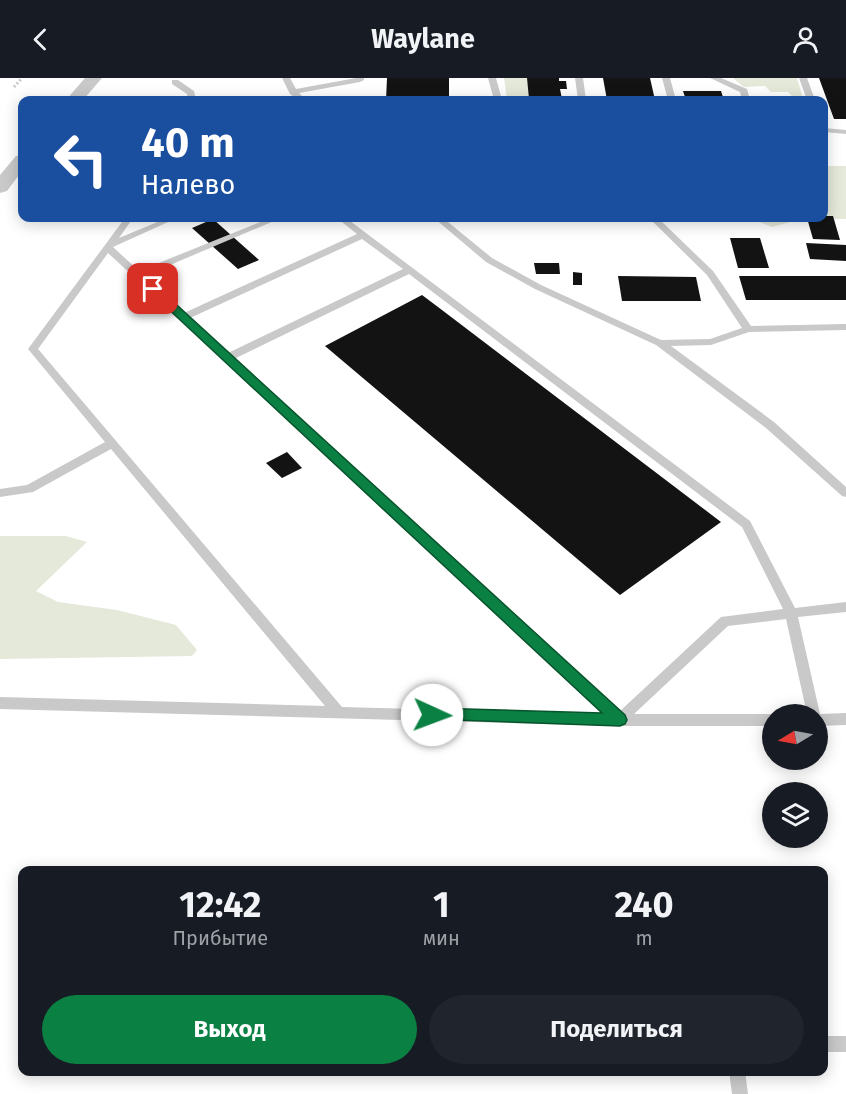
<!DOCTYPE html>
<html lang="ru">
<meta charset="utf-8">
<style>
body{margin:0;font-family:"Fira Sans",sans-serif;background:#20242c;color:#f1f3f6;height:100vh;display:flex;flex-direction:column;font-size:22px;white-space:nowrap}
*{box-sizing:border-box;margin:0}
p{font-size:20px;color:#9ea1a6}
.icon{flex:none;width:33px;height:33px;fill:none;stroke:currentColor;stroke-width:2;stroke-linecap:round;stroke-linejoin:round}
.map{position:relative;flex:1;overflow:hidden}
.side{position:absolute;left:18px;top:788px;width:810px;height:210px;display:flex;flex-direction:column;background:#171b24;border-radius:12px;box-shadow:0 3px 15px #0003}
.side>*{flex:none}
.guide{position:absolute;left:18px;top:18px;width:810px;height:126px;border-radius:12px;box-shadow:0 3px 15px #0003;background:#1a4fa0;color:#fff;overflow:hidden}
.needle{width:39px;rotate:260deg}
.tools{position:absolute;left:762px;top:626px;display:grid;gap:12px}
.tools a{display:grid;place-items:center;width:66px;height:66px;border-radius:50%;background:#171b24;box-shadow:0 3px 15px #0003;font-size:30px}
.pin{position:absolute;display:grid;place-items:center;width:51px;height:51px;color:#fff;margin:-26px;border-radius:12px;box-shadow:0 3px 9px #0006}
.me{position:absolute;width:66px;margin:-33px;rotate:92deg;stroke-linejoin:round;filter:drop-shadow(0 0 4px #0008)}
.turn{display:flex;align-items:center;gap:21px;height:126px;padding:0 24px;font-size:27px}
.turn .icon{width:78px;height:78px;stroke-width:2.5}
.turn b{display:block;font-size:42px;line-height:51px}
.eta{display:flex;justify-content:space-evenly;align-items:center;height:102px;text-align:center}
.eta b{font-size:36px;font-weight:700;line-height:42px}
.cta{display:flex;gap:12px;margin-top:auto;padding:12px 24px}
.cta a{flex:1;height:69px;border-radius:36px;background:#0b8043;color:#fff;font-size:24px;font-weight:700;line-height:69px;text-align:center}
.cta a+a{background:#20242c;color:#f1f3f6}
header{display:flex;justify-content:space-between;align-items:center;height:78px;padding:0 24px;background:#171b24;font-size:27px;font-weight:700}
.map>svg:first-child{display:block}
.green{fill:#e4e9d9}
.building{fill:#131313}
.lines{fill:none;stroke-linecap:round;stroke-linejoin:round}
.path{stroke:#c9c9c9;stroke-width:3;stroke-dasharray:2 2;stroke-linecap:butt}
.service{fill:#c9c9c9;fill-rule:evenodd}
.minor{fill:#c9c9c9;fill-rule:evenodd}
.route{fill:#0b8043;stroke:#07532c;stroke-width:1.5}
</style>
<header><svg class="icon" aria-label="back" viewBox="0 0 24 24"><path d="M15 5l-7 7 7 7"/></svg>Waylane<svg class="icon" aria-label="person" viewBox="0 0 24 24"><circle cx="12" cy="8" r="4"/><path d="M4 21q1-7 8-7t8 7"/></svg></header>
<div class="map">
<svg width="846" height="1016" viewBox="0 0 846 1016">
<rect width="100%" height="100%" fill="#fff"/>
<path class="green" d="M504 0H527L530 21H562L507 22Z
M733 0H797L803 20 796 22 788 14H771L765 8 744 9Z
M824 88H846V141H802L772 149 750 140H824Z
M0 458H66L87 464 36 513 58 524 117 532 176 547 197 572 192 578 0 581Z"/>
<path class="building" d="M387 0H449V22H386Z
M527 0H559V3H566L567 11H560L562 21H529Z
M603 0H650L655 22H607Z
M819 0H846V41H834Z
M683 13H721L724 22H686Z
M824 138H833L840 162 813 161 807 140H824Z
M213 141 259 182 238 191 192 150Z
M730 160H760L769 190H738Z
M806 165 846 167V183L810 181Z
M534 185H559L560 196H536Z
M573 194 582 195V207H573Z
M618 198 696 199 701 223H622Z
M739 198H846V222H746Z
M422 217 438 229 721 444 620 517 325 268Z
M287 374 302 390 282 400 266 385Z"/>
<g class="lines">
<path class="path" d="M14 9 22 0"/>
<path class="service" d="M282 0H290L296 11 356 0H364V2L360 4 299 15 306 22H298L290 16Z
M488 0H496L502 22H494Z
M575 0H583L586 22H578Z
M662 0H670L676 22H668Z
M710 0H721L747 11 750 22H742L740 14Z
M799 0H807L815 22H807Z
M172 2H178L194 13 196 22H188L187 16 172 6Z
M824 50 846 52V56L824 54Z
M125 140H133L119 160 167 140H177L113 169 139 193 270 140H281L144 198 184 235 357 156 337 140H346L750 443 795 530 846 524V534L798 539 820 636 846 635V647L818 648V636H807L786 541 728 548 634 636H772V648H619L0 631V619L325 628 111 371 33 414 0 419V411L27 407 105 364 28 271ZM362 161 403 191 228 275 190 240ZM108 175 134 199 604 636 342 629 38 271ZM409 196 742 449 783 531 721 539 619 634 234 281Z
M434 140H443L492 180 541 207 661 262 710 261 742 250 707 197 649 140H658L713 193 751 248 846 246V252L749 254 711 267 671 268 774 344 846 409V419L842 418 766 350 656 267 535 211 486 184Z
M824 958H846V974H824Z
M729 993H745L748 1016H732Z"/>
<path class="minor" d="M85 0H102L83 22H66Z
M22 77V93L7 113 0 115V97L16 78Z"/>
</g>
<path class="route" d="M153 207 156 208 625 637 627 642 625 646 620 648 427 641 425 637 427 632 432 630 602 635 149 213V208Z"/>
</svg>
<div class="tools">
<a><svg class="needle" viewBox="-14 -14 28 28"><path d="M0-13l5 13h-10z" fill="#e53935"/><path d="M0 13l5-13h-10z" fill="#9ea1a6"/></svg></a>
<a><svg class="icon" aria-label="layers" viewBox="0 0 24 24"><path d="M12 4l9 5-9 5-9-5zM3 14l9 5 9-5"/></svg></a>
</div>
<div class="pin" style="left:153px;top:211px;background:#d93025"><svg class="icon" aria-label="arrive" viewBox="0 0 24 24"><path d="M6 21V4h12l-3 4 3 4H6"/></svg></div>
<svg class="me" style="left:432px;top:637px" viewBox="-20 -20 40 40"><circle r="19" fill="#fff"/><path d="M0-13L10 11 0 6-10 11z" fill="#0b8043"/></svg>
<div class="guide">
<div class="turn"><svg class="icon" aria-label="left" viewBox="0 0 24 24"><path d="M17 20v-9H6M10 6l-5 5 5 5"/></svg><div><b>40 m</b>Налево</div></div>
</div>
<section class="side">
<div class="eta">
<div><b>12:42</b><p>Прибытие</p></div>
<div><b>1</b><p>мин</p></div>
<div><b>240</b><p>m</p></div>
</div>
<div class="cta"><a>Выход</a><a>Поделиться</a></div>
</section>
</div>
